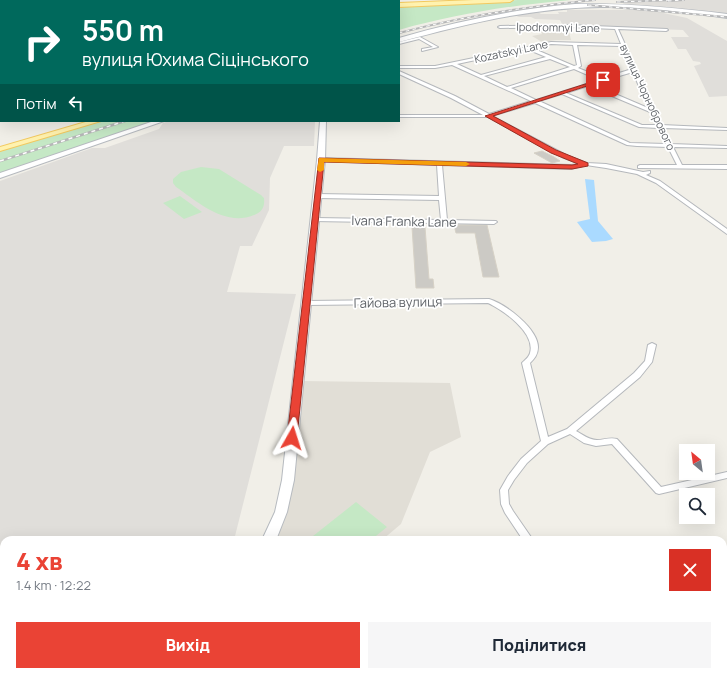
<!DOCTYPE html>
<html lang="uk">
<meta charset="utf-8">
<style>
body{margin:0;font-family:Manrope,sans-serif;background:#f6f6f7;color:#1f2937;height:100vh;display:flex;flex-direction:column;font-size:15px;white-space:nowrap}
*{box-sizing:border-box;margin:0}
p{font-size:13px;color:#747a83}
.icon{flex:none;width:22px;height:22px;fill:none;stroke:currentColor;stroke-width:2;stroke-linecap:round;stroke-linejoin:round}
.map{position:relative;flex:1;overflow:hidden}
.side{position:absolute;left:0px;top:536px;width:727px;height:140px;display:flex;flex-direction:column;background:#fff;border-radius:12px 12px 0 0;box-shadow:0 4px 16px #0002}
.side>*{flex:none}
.banner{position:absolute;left:0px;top:0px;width:400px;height:122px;box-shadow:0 4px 16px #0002;background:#00695c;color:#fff;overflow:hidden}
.needle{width:26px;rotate:331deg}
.tools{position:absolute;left:679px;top:444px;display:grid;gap:8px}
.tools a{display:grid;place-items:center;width:36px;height:36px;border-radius:0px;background:#fff;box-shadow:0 4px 16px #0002;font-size:20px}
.pin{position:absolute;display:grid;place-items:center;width:34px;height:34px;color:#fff;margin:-17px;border-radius:8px;box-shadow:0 2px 6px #0006}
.me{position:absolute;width:44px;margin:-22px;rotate:6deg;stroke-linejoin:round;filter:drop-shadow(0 0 3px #0008)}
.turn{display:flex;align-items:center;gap:14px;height:84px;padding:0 16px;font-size:18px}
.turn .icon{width:52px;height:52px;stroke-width:2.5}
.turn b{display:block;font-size:28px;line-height:34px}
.then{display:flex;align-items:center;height:38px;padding:0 16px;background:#0003;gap:8px;font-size:15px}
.round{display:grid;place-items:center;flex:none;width:42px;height:42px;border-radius:0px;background:#f6f6f7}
.headline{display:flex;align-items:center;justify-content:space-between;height:68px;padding:0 16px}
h1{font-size:24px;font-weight:800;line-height:30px;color:#ea4335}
.primary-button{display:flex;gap:8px;margin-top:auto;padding:8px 16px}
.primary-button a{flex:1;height:46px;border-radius:0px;background:#ea4335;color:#fff;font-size:16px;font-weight:800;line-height:46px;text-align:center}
.primary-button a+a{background:#f6f6f7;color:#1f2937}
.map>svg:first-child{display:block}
.industrial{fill:#e0deda}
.education{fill:#e1ded6}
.green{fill:#c5e8c5}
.water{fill:#aadaff}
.building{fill:#cccac5;stroke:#d6d1c6}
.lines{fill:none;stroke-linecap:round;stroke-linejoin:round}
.street-casing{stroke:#b5b8bc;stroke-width:2}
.secondary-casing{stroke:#b6babf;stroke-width:2}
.primary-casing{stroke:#f2c960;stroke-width:2}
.street{fill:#fff;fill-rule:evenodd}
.secondary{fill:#fff;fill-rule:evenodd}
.primary{fill:#fff2af;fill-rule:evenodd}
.rail-far1-casing{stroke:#b6b7b8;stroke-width:2}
.rail-casing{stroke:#b6b7b8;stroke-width:2.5}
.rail-far1{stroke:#fff;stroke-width:1;stroke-dasharray:3.5;stroke-linecap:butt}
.rail{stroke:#fff;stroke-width:1.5;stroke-dasharray:4;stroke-linecap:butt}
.route{fill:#ea4335;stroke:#982c22}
.slow{fill:#f59e0b}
.labels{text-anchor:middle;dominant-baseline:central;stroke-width:3.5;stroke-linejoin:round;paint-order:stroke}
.far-street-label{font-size:11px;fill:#5f6368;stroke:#fff}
.street-label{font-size:13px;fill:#5f6368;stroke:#fff}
</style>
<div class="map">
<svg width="727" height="676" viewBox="0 0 727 676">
<rect width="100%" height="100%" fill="#f1efe8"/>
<path class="industrial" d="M640 0H727V15L627 6 620 1Z
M567 10H649L687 18 727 41V96L709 97 694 66 701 64 700 62 693 61 686 49H678L671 37H689L683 30 563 26 560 20 535 19 531 17H519L514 15 538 12 541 14H559L558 12H567Z
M169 121H315L314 146H284L270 178 269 210 252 246H240L227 292 296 294 234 540H4V587H0V181L92 148H105L159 129 163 123Z
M4 605V672H191L186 676H0V608Z"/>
<path class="education" d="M539 27H568L571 40H556L542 42 532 36 542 34Z
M301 381 450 383 461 437 430 452 401 524 382 540H272Z"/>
<path class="green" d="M518 0H571C513 5 455 14 399 30V5Z
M99 121H158L0 176V150Z
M201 167 219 169 261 195 264 198C265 207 262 212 254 215 225 227 198 202 176 187L173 183V179L181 172Z
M180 196 202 212 184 219 163 203Z
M356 502 387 527 371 540H308Z"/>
<path class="water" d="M585 179 594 180 598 221 613 239 606 241 592 242 577 222 590 219Z"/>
<path class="building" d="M542 151 554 157 560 161 552 163 534 153Z
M454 225H487L499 277H483L475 233H456Z
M412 227H425L429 279H433L434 288H416Z"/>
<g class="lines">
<defs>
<path id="street" d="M15 0H20L14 1Z
M67 0H84L86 1H69Z
M102 0H106L101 1Z
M0 9H1V12H0Z
M568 25 667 29 668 30 666 31 618 29 662 125 727 128V130L663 128 671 144 727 146V148L673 147 682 165H727V169L638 168V166L640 165H677L668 147 637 146 627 145 535 103 492 116 568 156 587 163 606 164 643 172 650 171V173L646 175 660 181 727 229V234L656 183 637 174 606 168 586 165 571 169 442 165 447 220 496 221 497 222 494 224 313 221V219L315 218 441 220 439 200 317 198 314 196 317 194 439 196 437 165 319 161V159L321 158 571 165 580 164 564 158 488 117H399V115H483L451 98 399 74V71L455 96 489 114 531 101 452 65 435 68H399V66H435L551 42 621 44 615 29 568 27 500 28 498 27 500 26ZM551 44 573 45 577 65 574 66 532 48ZM577 45 622 46 632 69 603 78 578 68 581 66ZM527 49 546 57 481 75 457 64ZM550 59 570 67 507 87 484 76ZM574 69 599 80 536 100 511 88ZM633 72 648 108 592 84ZM588 86 650 112 657 125H642L566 93ZM562 94 639 127 658 128 666 144 630 143 539 101Z
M420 37 438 47 422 51V49L433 47 419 39 399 44V42Z
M0 74H1V77H0Z
M489 299C506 304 538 329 538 347 538 355 534 359 530 363L548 437 567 429 634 373 645 361 648 345 652 343 656 345 652 362 640 377 576 431C582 434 589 440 597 440 604 440 610 437 617 439L661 487 727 472V478L659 494 656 493 612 444 596 446 584 443 570 434 548 444 527 463 514 480 508 490 509 504 513 511 533 540H523L505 513 501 504 500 490 508 476 521 459 541 441 522 363C525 360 529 357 530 353 536 333 503 310 488 303L306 305 303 303 306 301Z
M723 660H727V670H723Z
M604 672H615L616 676H605Z"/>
<path id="secondary" d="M575 4C626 3 676 8 727 14V18C685 12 642 6 600 7 530 8 466 24 399 42V38C457 21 515 9 575 4Z
M0 44H1V48H0Z
M0 117H1V121H0Z
M154 121H164L0 178V173Z
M320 121H326L325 160 294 480 287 512 276 540H262L275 512 282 480 317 160Z
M192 672H211L209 676H190Z"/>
<path id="primary" d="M474 0H513L510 2 399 7V3Z
M89 121H101L0 151V147Z"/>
</defs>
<use href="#street" class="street-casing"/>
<use href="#secondary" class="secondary-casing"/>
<use href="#primary" class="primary-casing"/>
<use href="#street" class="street"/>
<use href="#secondary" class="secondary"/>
<use href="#primary" class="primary"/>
<defs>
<path id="rail-far1" d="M668 1 684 0
M617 2 673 0
M588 5 727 17
M399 33C464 16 529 6 595 0"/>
<path id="rail" d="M0 161 125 121"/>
</defs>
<use href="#rail-far1" class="rail-far1-casing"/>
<use href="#rail" class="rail-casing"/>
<use href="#rail-far1" class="rail-far1"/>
<use href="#rail" class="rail"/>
</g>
<path class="route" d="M601 79 606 80 493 116 556 150 588 163V166L572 169 324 162 297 438 296 441H288L287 438 319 158 572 165 578 164 551 153 485 116Z"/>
<path class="slow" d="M319 158 466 162 470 164 466 166 324 162V170L320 172 317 170Z"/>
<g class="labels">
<g class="far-street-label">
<text transform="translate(558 27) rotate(1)">Ipodromnyi Lane</text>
<text transform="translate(511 51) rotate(-12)">Kozatskyi Lane</text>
<text transform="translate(648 97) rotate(65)">вулиця Чорнобрового</text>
</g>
<g class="street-label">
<text transform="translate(404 221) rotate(1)">Ivana Franka Lane</text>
<text transform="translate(398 302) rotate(-1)">Гайова вулиця</text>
</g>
</g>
</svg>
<div class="tools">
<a><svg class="needle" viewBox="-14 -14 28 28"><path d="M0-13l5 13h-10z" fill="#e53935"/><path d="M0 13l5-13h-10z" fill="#747a83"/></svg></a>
<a><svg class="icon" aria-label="search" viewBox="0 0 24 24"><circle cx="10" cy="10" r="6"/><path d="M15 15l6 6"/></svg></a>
</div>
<div class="pin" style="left:603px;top:80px;background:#d93025"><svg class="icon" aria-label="arrive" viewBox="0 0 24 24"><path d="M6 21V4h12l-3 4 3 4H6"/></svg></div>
<svg class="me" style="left:292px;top:438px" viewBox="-20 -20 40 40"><path d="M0-17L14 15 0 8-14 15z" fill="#ea4335" stroke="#fff" stroke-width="4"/></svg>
<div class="banner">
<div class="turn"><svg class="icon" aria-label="right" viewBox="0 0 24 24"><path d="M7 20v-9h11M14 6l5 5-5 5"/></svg><div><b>550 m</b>вулиця Юхима Сіцінського</div></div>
<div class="then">Потім<svg class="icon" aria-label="left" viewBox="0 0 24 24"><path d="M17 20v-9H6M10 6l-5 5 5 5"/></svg></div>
</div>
<section class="side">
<div class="headline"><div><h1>4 хв</h1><p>1.4 km · 12:22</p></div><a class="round" style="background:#d93025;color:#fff"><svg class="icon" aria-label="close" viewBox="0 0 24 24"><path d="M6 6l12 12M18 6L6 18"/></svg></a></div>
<div class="primary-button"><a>Вихід</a><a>Поділитися</a></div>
</section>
</div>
